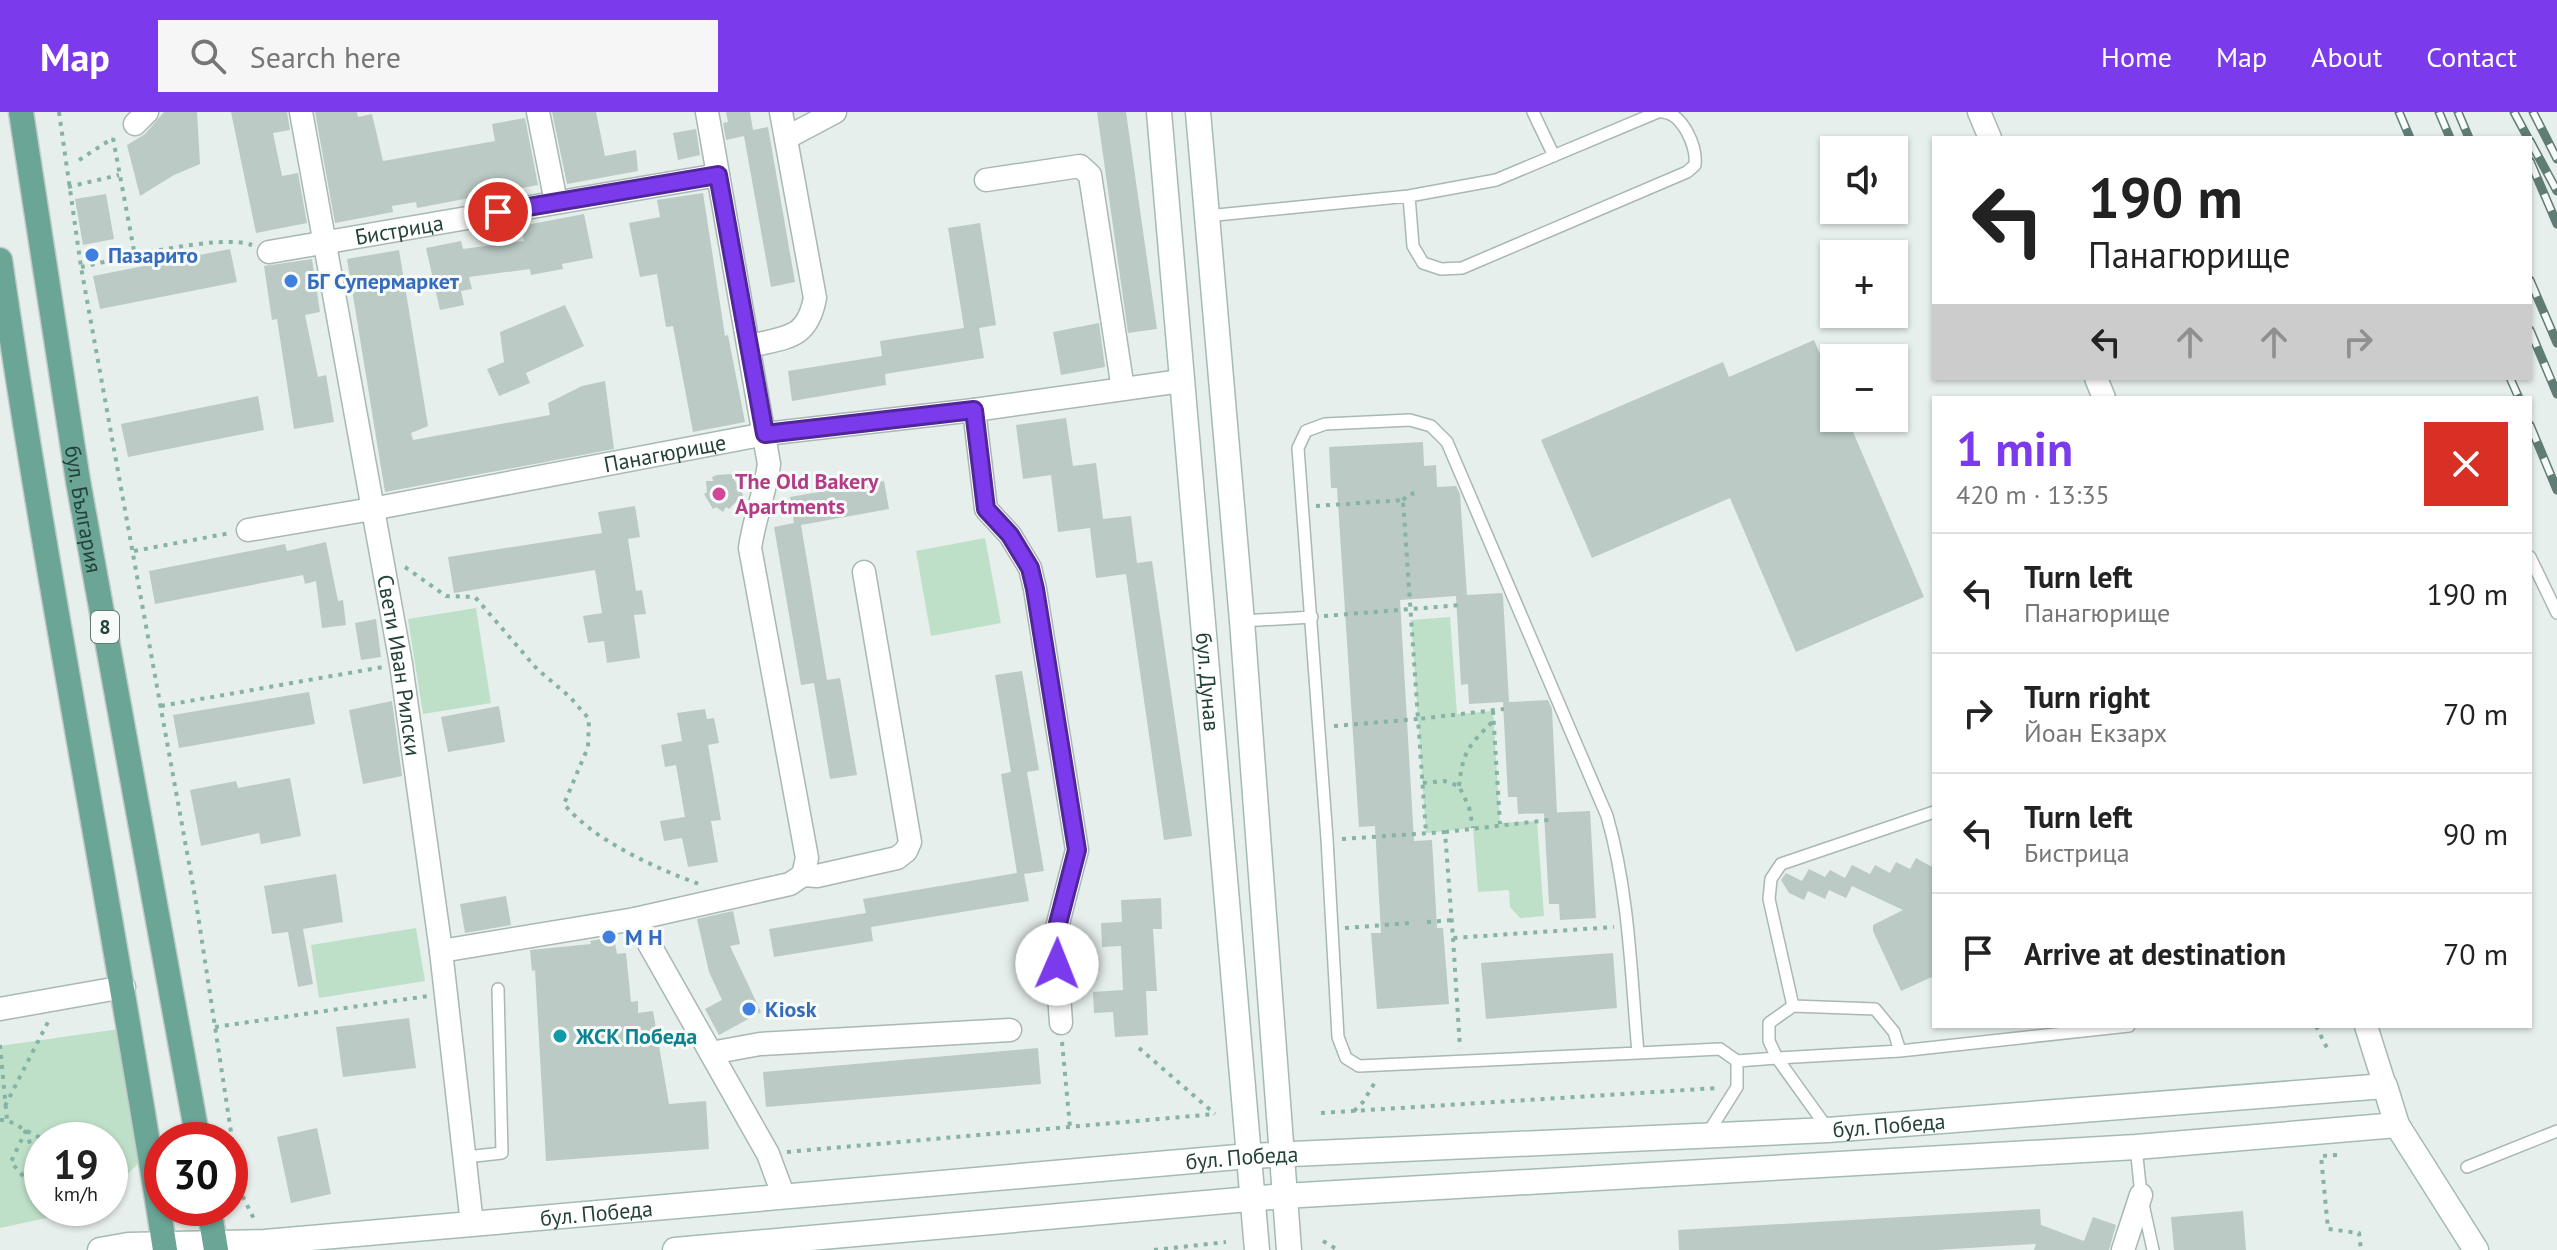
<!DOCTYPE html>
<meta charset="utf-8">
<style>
body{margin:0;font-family:"PT Sans",sans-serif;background:#f6f6f6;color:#222;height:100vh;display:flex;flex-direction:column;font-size:30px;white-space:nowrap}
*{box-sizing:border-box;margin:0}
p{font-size:26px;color:#767676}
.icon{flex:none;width:44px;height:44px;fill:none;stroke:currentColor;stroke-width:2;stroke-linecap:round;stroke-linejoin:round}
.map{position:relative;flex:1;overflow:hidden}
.side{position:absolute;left:1932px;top:284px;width:600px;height:632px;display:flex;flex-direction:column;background:#fff;border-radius:0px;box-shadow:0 2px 6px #0004}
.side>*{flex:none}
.hud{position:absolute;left:1932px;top:24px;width:600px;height:244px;border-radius:0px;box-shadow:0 2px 6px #0004;background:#fff;color:#222;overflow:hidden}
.buttons{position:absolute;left:1820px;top:24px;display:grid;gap:16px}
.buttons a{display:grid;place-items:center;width:88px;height:88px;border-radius:0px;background:#fff;box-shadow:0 2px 6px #0004;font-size:40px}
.speed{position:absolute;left:24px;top:1010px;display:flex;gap:16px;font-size:40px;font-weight:700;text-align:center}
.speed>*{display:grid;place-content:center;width:104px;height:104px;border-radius:50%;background:#fff;box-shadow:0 2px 6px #0004;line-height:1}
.speed small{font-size:20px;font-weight:400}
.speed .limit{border:12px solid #d22;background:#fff;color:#111}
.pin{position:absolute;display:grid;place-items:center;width:68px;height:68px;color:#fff;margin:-34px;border:4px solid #fff;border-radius:50%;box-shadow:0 2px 8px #0007}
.me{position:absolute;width:88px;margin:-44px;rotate:1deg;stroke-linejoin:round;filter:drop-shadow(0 0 6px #0008)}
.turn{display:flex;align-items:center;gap:28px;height:168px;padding:0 24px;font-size:36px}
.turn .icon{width:104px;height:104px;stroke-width:2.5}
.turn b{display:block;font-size:56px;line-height:68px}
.lanes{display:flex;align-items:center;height:76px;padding:0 24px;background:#0003;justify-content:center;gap:40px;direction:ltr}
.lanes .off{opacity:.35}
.round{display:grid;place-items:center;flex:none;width:84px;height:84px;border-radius:0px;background:#f6f6f6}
.head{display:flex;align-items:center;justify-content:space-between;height:136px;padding:0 24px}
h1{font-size:48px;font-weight:800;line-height:60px;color:#7c3aed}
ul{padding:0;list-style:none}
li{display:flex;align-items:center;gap:24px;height:120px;padding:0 24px;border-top:2px solid #e0e0e0}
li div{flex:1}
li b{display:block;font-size:30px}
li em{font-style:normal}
header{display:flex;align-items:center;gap:48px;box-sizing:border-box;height:112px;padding:0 40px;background:#7c3aed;color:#fff}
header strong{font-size:38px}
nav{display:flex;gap:44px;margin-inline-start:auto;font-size:28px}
.search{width:560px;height:72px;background:#f6f6f6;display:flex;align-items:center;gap:20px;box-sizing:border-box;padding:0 28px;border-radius:0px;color:#767676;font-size:30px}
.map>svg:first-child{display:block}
.green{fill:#bfe0c8}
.building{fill:#bbcac4}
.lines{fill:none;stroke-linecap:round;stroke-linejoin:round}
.lane-casing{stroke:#a8b8b2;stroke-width:14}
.street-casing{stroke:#a8b8b2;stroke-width:25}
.secondary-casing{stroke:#a4bbb3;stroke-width:27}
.primary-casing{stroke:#c2cac8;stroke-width:27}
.path{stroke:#86b3a5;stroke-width:4;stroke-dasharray:4 6;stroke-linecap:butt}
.lane{stroke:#fff;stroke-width:11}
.street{stroke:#fff;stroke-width:22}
.secondary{stroke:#fff;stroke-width:24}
.primary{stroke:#6aa596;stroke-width:24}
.rail-casing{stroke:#5f7d75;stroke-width:9}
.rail{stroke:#f7fbf9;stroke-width:6;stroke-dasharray:18;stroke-linecap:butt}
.route-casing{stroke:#51269a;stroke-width:20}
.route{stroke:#7c3aed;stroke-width:14}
.shop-dot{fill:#3f7fe0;stroke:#f7fbf9;stroke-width:3}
.hotel-dot{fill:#d1479c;stroke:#f7fbf9;stroke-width:3}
.culture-dot{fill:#0f9aa8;stroke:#f7fbf9;stroke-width:3}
.labels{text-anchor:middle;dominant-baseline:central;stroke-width:6;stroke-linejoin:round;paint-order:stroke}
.shield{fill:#f7fbf9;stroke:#637a73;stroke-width:2}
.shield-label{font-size:20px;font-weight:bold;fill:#24423a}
.street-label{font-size:22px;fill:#24423a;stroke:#f7fbf9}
.shop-label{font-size:22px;font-weight:bold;fill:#366cbe;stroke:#f7fbf9;text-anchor:start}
.hotel-label{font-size:22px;font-weight:bold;fill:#b23c85;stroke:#f7fbf9;text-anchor:start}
.culture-label{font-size:22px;font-weight:bold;fill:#0d838f;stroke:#f7fbf9;text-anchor:start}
</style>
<header>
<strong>Map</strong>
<div class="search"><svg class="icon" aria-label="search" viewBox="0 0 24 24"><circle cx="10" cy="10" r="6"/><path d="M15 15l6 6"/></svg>Search here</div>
<nav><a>Home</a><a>Map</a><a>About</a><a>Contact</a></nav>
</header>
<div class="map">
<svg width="2557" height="1138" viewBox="0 0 2557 1138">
<rect width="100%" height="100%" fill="#e6efeb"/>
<path class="green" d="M985 426 1001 511 931 524 916 439Z
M476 496 491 591 423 602 408 507Z
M1450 505 1457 602 1493 599 1500 711 1537 709 1544 804 1520 806 1510 795 1509 778 1478 780 1473 716 1426 721 1411 508Z
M416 816 425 869 319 886 311 833Z
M119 917 140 1050 110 1079V1028H42V1096H93L0 1116V934Z"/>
<path class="building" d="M164 0H197L200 52 174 63 140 84 127 33 145 22Z
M231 0H287L290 18 273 21 282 64 298 61 307 111 256 121Z
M315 0H357L358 5 372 2 383 49 495 29 492 12 525 6 538 73 417 96 416 90 392 94 393 100 335 111Z
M552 0H596L605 44 636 38 638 59 567 72Z
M726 0H750L753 18 768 15 795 170 771 175 744 24 726 28 723 11 728 10Z
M1097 0H1126L1157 217 1128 221Z
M696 17 700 43 678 48 673 21Z
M703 81 725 224 728 223 745 310 693 320 673 214 666 215 657 162 640 165 629 111 660 105 657 88Z
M106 82 114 127 83 133 75 87Z
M584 102 593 146 562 152 563 157 531 163 530 157 469 165 472 177 461 179 464 193 440 198 426 136 461 129 463 137 524 129 521 114Z
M980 111 996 213 979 216 984 246 885 262 886 273 792 289 788 259 882 244 880 229 964 216 948 116Z
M230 137 237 170 100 197 93 164Z
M399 138 428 314 411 321 413 328 550 303 548 291 582 274 605 269 614 337 385 380 347 147Z
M312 147 320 200 305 203 318 265 326 263 334 310 294 317 277 207 272 208 264 154Z
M565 193 584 234 526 261 530 271 499 284 487 257 504 250 500 220Z
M1099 211 1105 255 1061 263 1053 220Z
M1814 228 1834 275V306H1847L1924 485 1796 540 1730 386 1592 446 1541 328 1723 250 1729 265Z
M258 284 264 318 128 345 121 312Z
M1066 306 1073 354 1096 351 1103 407 1131 404 1137 451 1152 449 1192 724 1164 728 1126 462 1096 466 1090 416 1058 420 1051 363 1023 367 1016 313Z
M1423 330 1424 354 1436 353 1437 375 1456 374 1460 382 1467 483 1502 481 1503 484 1509 590 1548 588 1552 597 1557 701 1518 702 1517 685H1508L1503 590 1469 592 1468 572 1461 573 1456 484 1400 488 1414 729 1432 728 1437 816H1443L1449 892 1377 897 1371 821H1381L1375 714 1359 715 1337 376H1331L1329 335Z
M731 362 743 383 729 397 726 395 723 400 716 395 713 397 704 382 707 380 706 369H713L712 365 717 363Z
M884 369 889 397 801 413 827 568 840 566 857 663 830 667 814 571 801 573 774 415 794 411 790 385Z
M635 394 640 425 628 427 636 479 642 478 646 502 634 503 640 546 607 551 604 529 588 531 583 504 602 501 595 458 454 481 448 445 602 421 598 400Z
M326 430 338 489 343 488 346 513 322 516 316 469 305 472 303 463 155 492 149 459 285 432 287 439Z
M376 507 381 545 361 548 355 511Z
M1022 559 1039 658 1027 660 1044 759 1024 762 1029 789 871 815 873 829 774 845 769 817 866 801 863 787 1017 761 1001 662 1011 660 995 563Z
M309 580 315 612 179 636 173 603Z
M392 589 402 664 363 672 349 598Z
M499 594 505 630 448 640 441 605Z
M705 597 707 607 714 606 719 631 708 633 721 708 711 709 718 750 688 755 682 726 664 729 660 709 685 705 676 653 665 655 661 633 682 629 677 601Z
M290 666 301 724 261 732 259 721 201 734 190 678 236 669 238 676Z
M1590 699 1596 806 1560 808 1559 792H1549L1544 701Z
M1916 746 1934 756V864L1901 879 1873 819V813L1903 798 1852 774 1846 786 1829 778 1825 787 1808 779 1804 788 1789 781 1781 768 1786 761 1802 769 1809 757 1825 765 1830 758 1845 766 1852 753 1870 762 1875 753 1890 761 1896 750 1910 757Z
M336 762 343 810 303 817 313 872 298 875 288 820 272 822 264 774Z
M506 784 511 813 465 821 460 792Z
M1161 786 1162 817H1153L1157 879H1146L1148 923 1115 925 1113 900 1094 901 1093 880 1123 878 1121 834 1102 835 1101 811 1122 810 1121 788Z
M733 799 740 832 730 834 761 900 719 923 705 897 722 888 709 860 697 807Z
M614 825 617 842 626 841 631 890 638 889V901L653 899 669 992 706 989 709 1037 546 1049 535 858 532 859 530 838 591 832 590 829Z
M1613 841 1617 896 1486 907 1481 851Z
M409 906 416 956 343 965 336 915Z
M1038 936 1041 972 766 995 763 960Z
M317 1016 331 1082 291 1091 277 1025Z
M2040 1097 2041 1113 2084 1129 2093 1105 2116 1113 2109 1138H2034L2036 1132 1936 1138H1679L1678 1118Z
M2243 1099 2246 1138H2174L2171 1105Z"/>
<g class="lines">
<defs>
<path id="lane" d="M1533 0 1554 44
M1409 84 1413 134 1423 151 1441 157 1462 156 1687 60 1695 53C1697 35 1683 1 1662 0
M1207 104 1409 84 1496 68 1658 0
M1410 308 1431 314 1447 330 1607 704C1629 780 1631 862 1638 941L1359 954 1346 946 1338 925 1327 727 1298 336 1306 319 1325 312Z
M2530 445 2557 501
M1242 509 1312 505
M1934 700 1781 752 1771 767 1769 787 1793 894 1769 911V929L1777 946 1900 939 2129 914
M1793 894 1875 897 1894 920 1900 939
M1638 941 1720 937 1737 949V975L1708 1021
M1737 949 1777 946 1828 1017
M2136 1035 2141 1083 2153 1138
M466 1045 502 1041 498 877
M2467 1055 2557 1019"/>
<g id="street">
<path id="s1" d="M301 0 401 552 441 839 472 1112"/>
<path d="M538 0 556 90"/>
<path d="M1979 0 1990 26"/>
<path d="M135 12 147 0"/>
<path d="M786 26 835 0"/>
<path d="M986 68 1080 54 1090 63 1123 277"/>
<path id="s2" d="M269 140 718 63"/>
<path d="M750 234C786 225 807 228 815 186L781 0"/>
<path d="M2096 266 2104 286"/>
<path d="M974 298 986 397 1010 423 1030 456 1035 477 1077 738 1055 823 1061 911"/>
<path id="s3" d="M248 418 372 397 765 322 974 298 1181 269"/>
<path d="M803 763 817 764 897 746 906 739 910 730 864 460"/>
<path d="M635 807 768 1042 784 1085"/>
<path d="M441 839 635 807 790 772 803 763 807 746 750 436C754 407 765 381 769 352L707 0"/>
<path d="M0 897 124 875"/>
<path d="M2366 914 2385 974"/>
<path d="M711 941 760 932 1010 918"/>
<path d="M2123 1138 2141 1083"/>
</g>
<g id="secondary">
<path id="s4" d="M1159 0 1257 1138"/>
<path d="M1198 0 1242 509 1289 1138"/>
<path id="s5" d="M100 1138 128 1133 265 1130 1249 1044 1828 1018 2385 974 2397 1013 2476 1138"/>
<path d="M675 1138 1284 1084 2136 1035 2397 1013"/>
</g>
<g id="primary">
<path id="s6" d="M21 0 78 369 198 1028"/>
<path d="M0 148C48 479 114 807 165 1138"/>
<path d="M209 1096 216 1138"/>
</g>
</defs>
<use href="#lane" class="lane-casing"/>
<use href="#street" class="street-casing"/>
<use href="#secondary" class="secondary-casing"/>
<use href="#primary" class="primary-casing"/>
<path class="path" d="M59 0 81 155 196 790 240 1079 256 1111
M113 26 135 144
M79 48 113 26
M68 75 119 63
M81 155C120 147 219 121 252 133
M1403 388 1409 382 1418 381
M1316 394 1403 388 1418 607 1504 597
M134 439 230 421
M405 455 446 484 475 485 537 557 570 585 589 607 588 635 564 692C593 728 655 756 699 772
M1324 504 1461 493
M161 594 383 555
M1493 599 1500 712
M1334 614 1418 607 1426 721
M1423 671 1444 669 1459 674 1469 695 1473 716
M1459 674C1463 638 1469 634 1493 609
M1445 720 1549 708
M1342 727 1445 720 1453 826 1614 815
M1427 810 1452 808
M1345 816 1410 811
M1453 826 1460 936
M2316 914 2329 940
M215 915 428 884
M1062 930 1070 1015
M0 933 7 1008
M1139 936 1215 1002
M5 994 49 908
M1354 999 1363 990 1377 967
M1321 1001 1718 976
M0 1008H7L44 1028
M26 1018 11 1050 42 1086
M26 1018 42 1073
M787 1040 1215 1002
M2337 1043 2321 1044 2328 1117 2359 1121 2361 1138
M110 1067 120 1073
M50 1096 61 1109
M1323 1129 1338 1138
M1154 1138 1226 1130"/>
<use href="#lane" class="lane"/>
<use href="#street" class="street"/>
<use href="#secondary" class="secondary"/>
<use href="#primary" class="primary"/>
<defs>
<path id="rail" d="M2399 0 2410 26
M2439 0 2450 26
M2458 0 2469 26
M2514 0 2528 26
M2533 0 2557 47
M2530 29 2557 79
M2530 49 2557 112
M2530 168 2557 231
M2530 218 2557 282
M2510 266 2519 286
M2530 313 2557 378"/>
</defs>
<use href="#rail" class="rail-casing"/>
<use href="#rail" class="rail"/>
</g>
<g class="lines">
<defs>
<path id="route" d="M498 100 718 63 765 322 974 298 986 397 1010 423 1030 456 1035 477 1077 738 1055 823 1057 852"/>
</defs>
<use href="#route" class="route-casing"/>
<use href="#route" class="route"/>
</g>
<g class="shop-dot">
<circle cx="92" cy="143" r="8"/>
<circle cx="291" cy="169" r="8"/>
<circle cx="609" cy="825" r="8"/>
<circle cx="749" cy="897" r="8"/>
</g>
<circle class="hotel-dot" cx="719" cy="382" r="8"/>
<circle class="culture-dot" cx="560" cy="924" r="8"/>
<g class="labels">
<rect class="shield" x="91" y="499" width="28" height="32" rx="6"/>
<g class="shield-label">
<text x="105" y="515">8</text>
</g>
<g class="street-label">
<text stroke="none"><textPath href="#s2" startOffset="132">Бистрица</textPath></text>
<text stroke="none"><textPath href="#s3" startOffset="424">Панагюрище</textPath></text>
<text stroke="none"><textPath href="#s6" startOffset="402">бул. България</textPath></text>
<text stroke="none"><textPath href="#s1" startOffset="562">Свети Иван Рилски</textPath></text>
<text stroke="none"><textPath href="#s4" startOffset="572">бул. Дунав</textPath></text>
<text stroke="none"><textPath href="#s5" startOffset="1794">бул. Победа</textPath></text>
<text stroke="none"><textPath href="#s5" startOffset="1146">бул. Победа</textPath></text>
<text stroke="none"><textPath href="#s5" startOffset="498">бул. Победа</textPath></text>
</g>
<g class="shop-label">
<text x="108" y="143">Пазарито</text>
<text x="307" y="169">БГ Супермаркет</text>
<text x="625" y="825">М Н</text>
<text x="765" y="897">Kiosk</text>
</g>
<g class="hotel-label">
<text x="735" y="369">The Old Bakery<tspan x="735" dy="25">Apartments</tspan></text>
</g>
<g class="culture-label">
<text x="576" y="924">ЖСК Победа</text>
</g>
</g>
</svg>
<div class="buttons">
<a><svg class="icon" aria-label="sound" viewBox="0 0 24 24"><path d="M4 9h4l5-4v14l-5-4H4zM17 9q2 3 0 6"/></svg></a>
<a>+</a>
<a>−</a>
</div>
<div class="speed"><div>19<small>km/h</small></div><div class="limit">30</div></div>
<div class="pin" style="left:498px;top:100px;background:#d93025"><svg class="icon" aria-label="arrive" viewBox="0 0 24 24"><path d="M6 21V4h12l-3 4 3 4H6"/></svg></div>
<svg class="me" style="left:1057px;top:852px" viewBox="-20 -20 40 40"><circle r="19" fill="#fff"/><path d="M0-13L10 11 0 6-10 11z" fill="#7c3aed"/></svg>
<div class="hud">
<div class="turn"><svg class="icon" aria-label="left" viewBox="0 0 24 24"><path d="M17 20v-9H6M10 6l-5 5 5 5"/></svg><div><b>190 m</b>Панагюрище</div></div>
<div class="lanes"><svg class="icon" aria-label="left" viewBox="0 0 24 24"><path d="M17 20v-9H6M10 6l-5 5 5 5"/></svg><svg class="icon off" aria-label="ahead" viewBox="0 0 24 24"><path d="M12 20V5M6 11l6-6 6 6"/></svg><svg class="icon off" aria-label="ahead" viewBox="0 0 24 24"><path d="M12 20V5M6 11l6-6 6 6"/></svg><svg class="icon off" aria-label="right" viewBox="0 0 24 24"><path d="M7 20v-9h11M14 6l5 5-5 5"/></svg></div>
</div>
<section class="side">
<div class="head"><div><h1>1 min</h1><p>420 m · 13:35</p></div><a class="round" style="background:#d93025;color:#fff"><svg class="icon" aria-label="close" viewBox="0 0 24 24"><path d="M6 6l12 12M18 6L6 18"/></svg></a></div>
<ul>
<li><svg class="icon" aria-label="left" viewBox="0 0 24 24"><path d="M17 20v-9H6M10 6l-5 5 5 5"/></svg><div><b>Turn left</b><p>Панагюрище</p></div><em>190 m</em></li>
<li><svg class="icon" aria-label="right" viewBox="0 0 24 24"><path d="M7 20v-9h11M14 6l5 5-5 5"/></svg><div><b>Turn right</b><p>Йоан Екзарх</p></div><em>70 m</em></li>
<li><svg class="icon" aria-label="left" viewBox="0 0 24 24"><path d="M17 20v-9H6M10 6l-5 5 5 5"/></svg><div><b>Turn left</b><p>Бистрица</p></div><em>90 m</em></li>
<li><svg class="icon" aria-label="arrive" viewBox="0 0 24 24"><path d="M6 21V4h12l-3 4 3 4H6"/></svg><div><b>Arrive at destination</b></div><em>70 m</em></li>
</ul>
</section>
</div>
